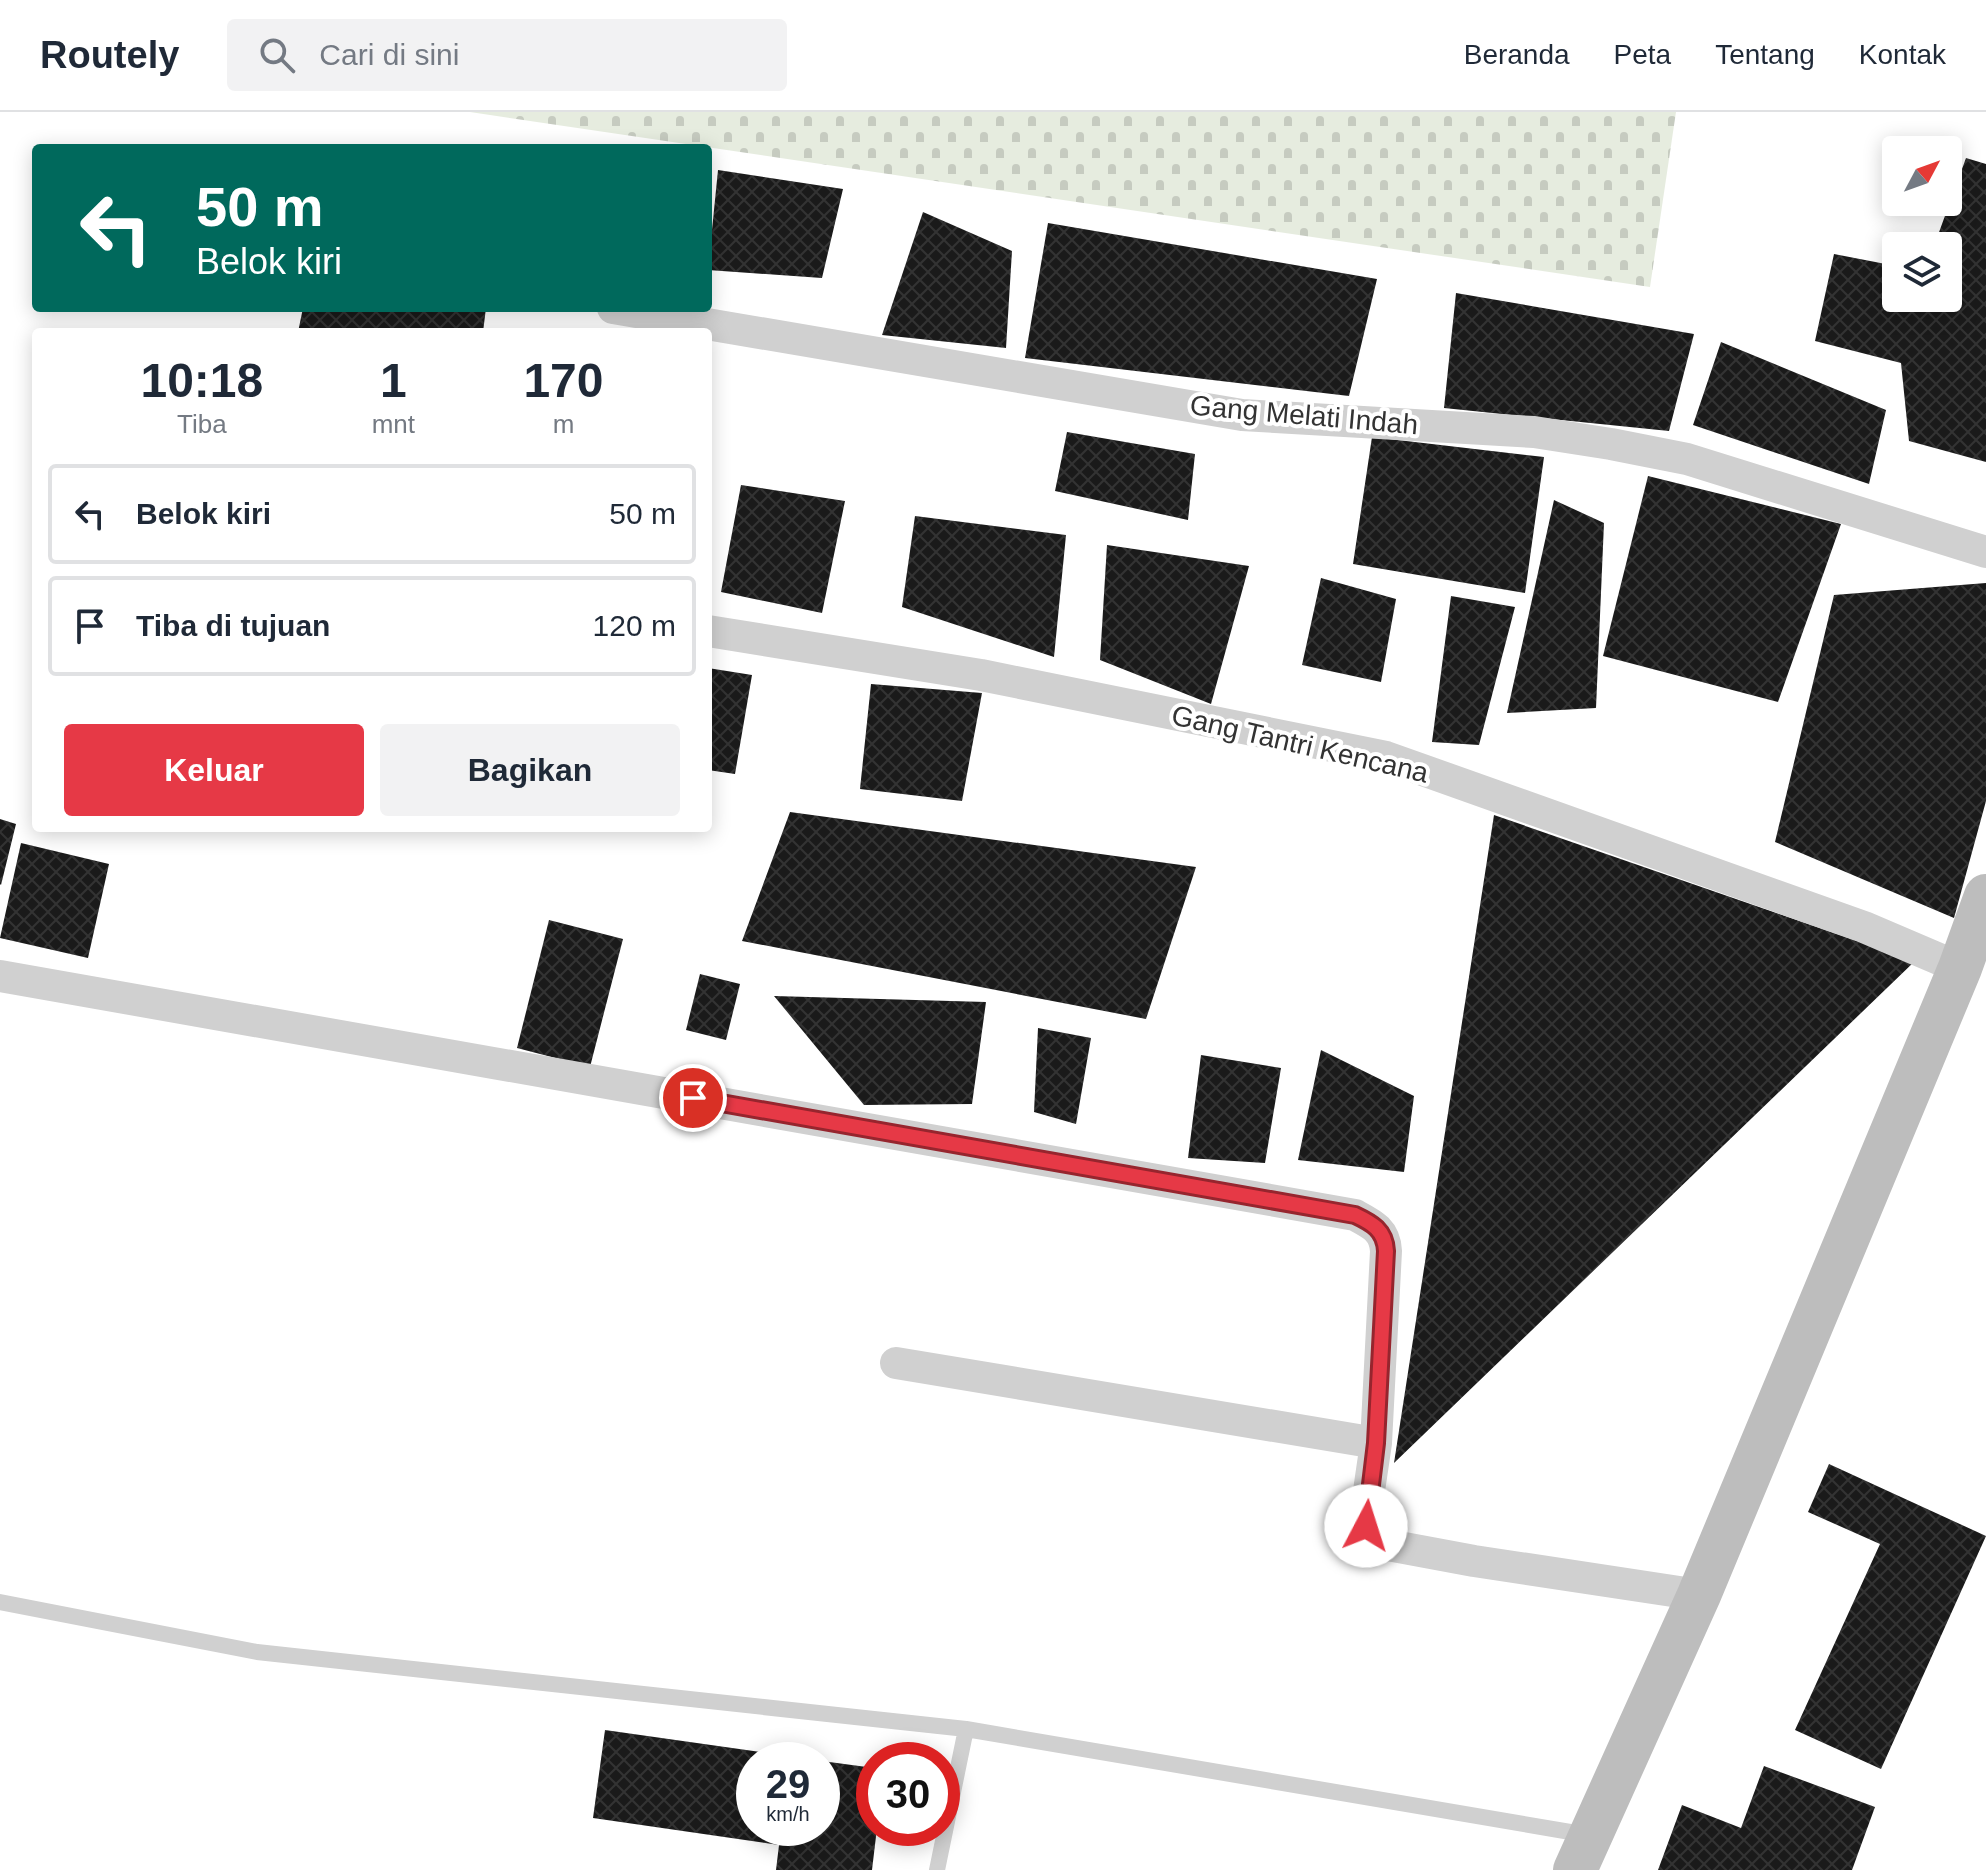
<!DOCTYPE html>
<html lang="id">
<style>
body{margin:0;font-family:Helvetica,sans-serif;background:#f2f2f3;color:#1f2937;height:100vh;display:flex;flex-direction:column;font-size:30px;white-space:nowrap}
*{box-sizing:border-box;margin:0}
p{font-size:26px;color:#747a83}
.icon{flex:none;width:44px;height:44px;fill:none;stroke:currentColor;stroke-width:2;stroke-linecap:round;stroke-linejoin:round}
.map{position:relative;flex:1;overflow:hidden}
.details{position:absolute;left:32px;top:216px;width:680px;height:504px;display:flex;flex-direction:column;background:#fff;border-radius:8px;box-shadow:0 4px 20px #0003}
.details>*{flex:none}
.hud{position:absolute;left:32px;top:32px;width:680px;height:168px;border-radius:8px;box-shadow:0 4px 20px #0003;background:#00695c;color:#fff;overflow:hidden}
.needle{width:52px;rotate:49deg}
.buttons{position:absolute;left:1882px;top:24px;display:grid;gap:16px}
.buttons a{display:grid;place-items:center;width:80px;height:80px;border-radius:8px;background:#fff;box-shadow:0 4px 20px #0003;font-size:40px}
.speed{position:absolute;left:736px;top:1630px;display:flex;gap:16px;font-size:40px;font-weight:700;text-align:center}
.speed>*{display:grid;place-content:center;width:104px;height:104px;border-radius:50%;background:#fff;box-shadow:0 4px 20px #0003;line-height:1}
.speed small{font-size:20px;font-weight:400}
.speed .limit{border:12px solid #d22;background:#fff;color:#111}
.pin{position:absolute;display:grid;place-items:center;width:68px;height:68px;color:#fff;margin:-34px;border:4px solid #fff;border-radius:50%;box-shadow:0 2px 8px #0007}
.me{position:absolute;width:88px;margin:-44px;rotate:5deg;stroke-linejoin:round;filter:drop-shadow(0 0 6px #0008)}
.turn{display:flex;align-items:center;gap:28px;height:168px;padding:0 32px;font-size:36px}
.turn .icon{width:104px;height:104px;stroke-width:2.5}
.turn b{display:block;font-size:56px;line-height:68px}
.eta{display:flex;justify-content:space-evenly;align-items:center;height:136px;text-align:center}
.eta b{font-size:48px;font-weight:600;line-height:56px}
.cta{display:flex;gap:16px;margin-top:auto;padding:16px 32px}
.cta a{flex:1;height:92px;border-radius:8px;background:#e63946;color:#fff;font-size:32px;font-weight:600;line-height:92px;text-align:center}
.cta a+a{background:#f2f2f3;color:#1f2937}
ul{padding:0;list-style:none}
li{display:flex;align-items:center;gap:24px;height:100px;margin:0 16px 12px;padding:0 16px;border:4px solid #e0e1e3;border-radius:8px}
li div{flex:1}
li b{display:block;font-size:30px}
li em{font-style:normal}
header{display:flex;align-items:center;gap:48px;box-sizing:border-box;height:112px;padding:0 40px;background:#fff;border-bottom:2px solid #e0e1e3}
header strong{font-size:38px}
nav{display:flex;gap:44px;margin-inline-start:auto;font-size:28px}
.search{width:560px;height:72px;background:#f2f2f3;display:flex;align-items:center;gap:20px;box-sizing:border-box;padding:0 28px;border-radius:8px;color:#747a83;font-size:30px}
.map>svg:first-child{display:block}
.cemetery{fill:url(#cemetery-stones)}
.building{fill:url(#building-cross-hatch)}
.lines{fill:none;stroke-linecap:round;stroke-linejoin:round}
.service{stroke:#d0d0d0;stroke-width:16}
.minor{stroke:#d0d0d0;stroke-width:32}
.secondary{stroke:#bdbdbd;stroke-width:44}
.route-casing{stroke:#96252e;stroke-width:20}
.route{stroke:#e63946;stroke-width:14}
.labels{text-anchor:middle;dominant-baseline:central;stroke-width:8;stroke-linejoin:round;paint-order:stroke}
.street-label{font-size:28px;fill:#333;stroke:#fff}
</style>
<header>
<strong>Routely</strong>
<div class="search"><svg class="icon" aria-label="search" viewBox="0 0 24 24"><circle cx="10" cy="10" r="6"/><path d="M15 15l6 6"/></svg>Cari di sini</div>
<nav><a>Beranda</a><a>Peta</a><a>Tentang</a><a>Kontak</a></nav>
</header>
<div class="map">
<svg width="1986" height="1758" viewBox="0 0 1986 1758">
<defs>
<pattern id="cemetery-stones" width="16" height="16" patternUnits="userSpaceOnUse" patternTransform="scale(2)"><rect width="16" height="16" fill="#e6ecdf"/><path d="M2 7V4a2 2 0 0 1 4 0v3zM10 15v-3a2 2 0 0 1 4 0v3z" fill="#c6cbc0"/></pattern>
<pattern id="building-cross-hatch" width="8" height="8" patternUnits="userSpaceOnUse" patternTransform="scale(2)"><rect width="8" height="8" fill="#1a1a1a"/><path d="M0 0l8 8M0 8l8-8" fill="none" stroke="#333"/></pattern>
</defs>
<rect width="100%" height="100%" fill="#fff"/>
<path class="cemetery" d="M470 0H1676L1650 175Z"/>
<path class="building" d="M1966 46 1986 52V350L1909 329 1901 251 1815 229 1834 142 1896 154V186H1948V134H1934Z
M718 58 843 77 822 166 708 158Z
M923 100 1012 139 1006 236 882 223Z
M1048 111 1377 167 1349 284 1025 246Z
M1456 181 1694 222 1669 319 1444 296Z
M303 196H486L483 220H298Z
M1721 230 1886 298 1869 372 1693 313Z
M1067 320 1195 342 1188 408 1055 379Z
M1372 325 1544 345 1525 481 1353 452Z
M1648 364 1841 412 1778 590 1603 544Z
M741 373 845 389 822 501 721 480Z
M1554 388 1604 411 1596 596 1507 601Z
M915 404 1066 423 1054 545 902 495Z
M1107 433 1249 454 1211 592 1100 548Z
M1321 466 1396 487 1381 570 1302 553Z
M1986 471V689L1954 806 1775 730 1834 483Z
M1451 484 1515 495 1479 633 1432 630Z
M708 556 752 563 735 662 708 658Z
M871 572 982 581 962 689 860 677Z
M790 700 1196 755 1146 907 742 829Z
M1494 703 1915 849 1394 1351Z
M0 707 16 712 1 773 0 772Z
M21 731 109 752 88 846 0 826Z
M549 808 623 827 590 955 517 936Z
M700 862 740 872 726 928 686 918Z
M774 884 986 890 972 992 864 993Z
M1038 916 1091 926 1076 1012 1034 1000Z
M1321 938 1414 984 1404 1060 1298 1048Z
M1201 943 1281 956 1265 1051 1188 1046Z
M1829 1352 1986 1424 1881 1657 1795 1618 1880 1432 1808 1400Z
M605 1618 802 1646 754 1648V1716H822V1649L874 1656V1716H877L872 1758H776L779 1733 593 1706Z
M1764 1654 1875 1695 1852 1758H1658L1682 1693 1741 1716Z"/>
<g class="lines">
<path class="service" d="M0 1490 257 1540 966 1617 1588 1723
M937 1758 966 1617"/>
<path class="minor" d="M613 196 1242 303 1534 320 1611 332 1687 347 1986 440
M708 519 981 563 1386 645 1864 815 1960 856
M0 864 1355 1103C1372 1112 1385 1118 1386 1139L1376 1331 1365 1406 1370 1421 1388 1433 1474 1449 1699 1483
M896 1251 1376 1331"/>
<path class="secondary" d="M1575 1758 1699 1483 1960 856 1986 784"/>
</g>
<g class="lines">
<defs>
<path id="route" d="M693 986 1355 1103C1372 1111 1385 1118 1386 1139L1376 1331 1366 1414"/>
</defs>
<use href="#route" class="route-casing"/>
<use href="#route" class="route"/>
</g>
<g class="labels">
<g class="street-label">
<text transform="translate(1304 303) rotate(5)">Gang Melati Indah</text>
<text transform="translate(1300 632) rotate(13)">Gang Tantri Kencana</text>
</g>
</g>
</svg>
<div class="buttons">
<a><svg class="needle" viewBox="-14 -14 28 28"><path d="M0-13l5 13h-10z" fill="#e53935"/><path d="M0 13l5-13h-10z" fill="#747a83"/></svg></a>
<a><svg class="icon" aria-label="layers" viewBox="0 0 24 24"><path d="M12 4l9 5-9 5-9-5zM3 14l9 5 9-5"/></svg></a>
</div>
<div class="speed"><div>29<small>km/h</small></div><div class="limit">30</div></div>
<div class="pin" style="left:693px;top:986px;background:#d93025"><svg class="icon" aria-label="arrive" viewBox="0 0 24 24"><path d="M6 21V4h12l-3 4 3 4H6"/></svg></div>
<svg class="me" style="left:1366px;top:1414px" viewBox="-20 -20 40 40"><circle r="19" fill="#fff"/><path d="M0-13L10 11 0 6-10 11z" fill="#e63946"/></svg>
<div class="hud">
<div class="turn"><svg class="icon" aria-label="left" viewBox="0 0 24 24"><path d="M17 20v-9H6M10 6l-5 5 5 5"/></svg><div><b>50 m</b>Belok kiri</div></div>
</div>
<section class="details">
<div class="eta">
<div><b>10:18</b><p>Tiba</p></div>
<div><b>1</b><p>mnt</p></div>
<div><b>170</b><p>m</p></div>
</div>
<ul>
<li><svg class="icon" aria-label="left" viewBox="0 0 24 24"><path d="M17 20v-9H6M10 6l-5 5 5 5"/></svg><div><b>Belok kiri</b></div><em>50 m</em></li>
<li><svg class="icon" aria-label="arrive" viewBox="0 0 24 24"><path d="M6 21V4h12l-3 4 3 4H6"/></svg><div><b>Tiba di tujuan</b></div><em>120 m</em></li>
</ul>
<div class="cta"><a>Keluar</a><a>Bagikan</a></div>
</section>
</div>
